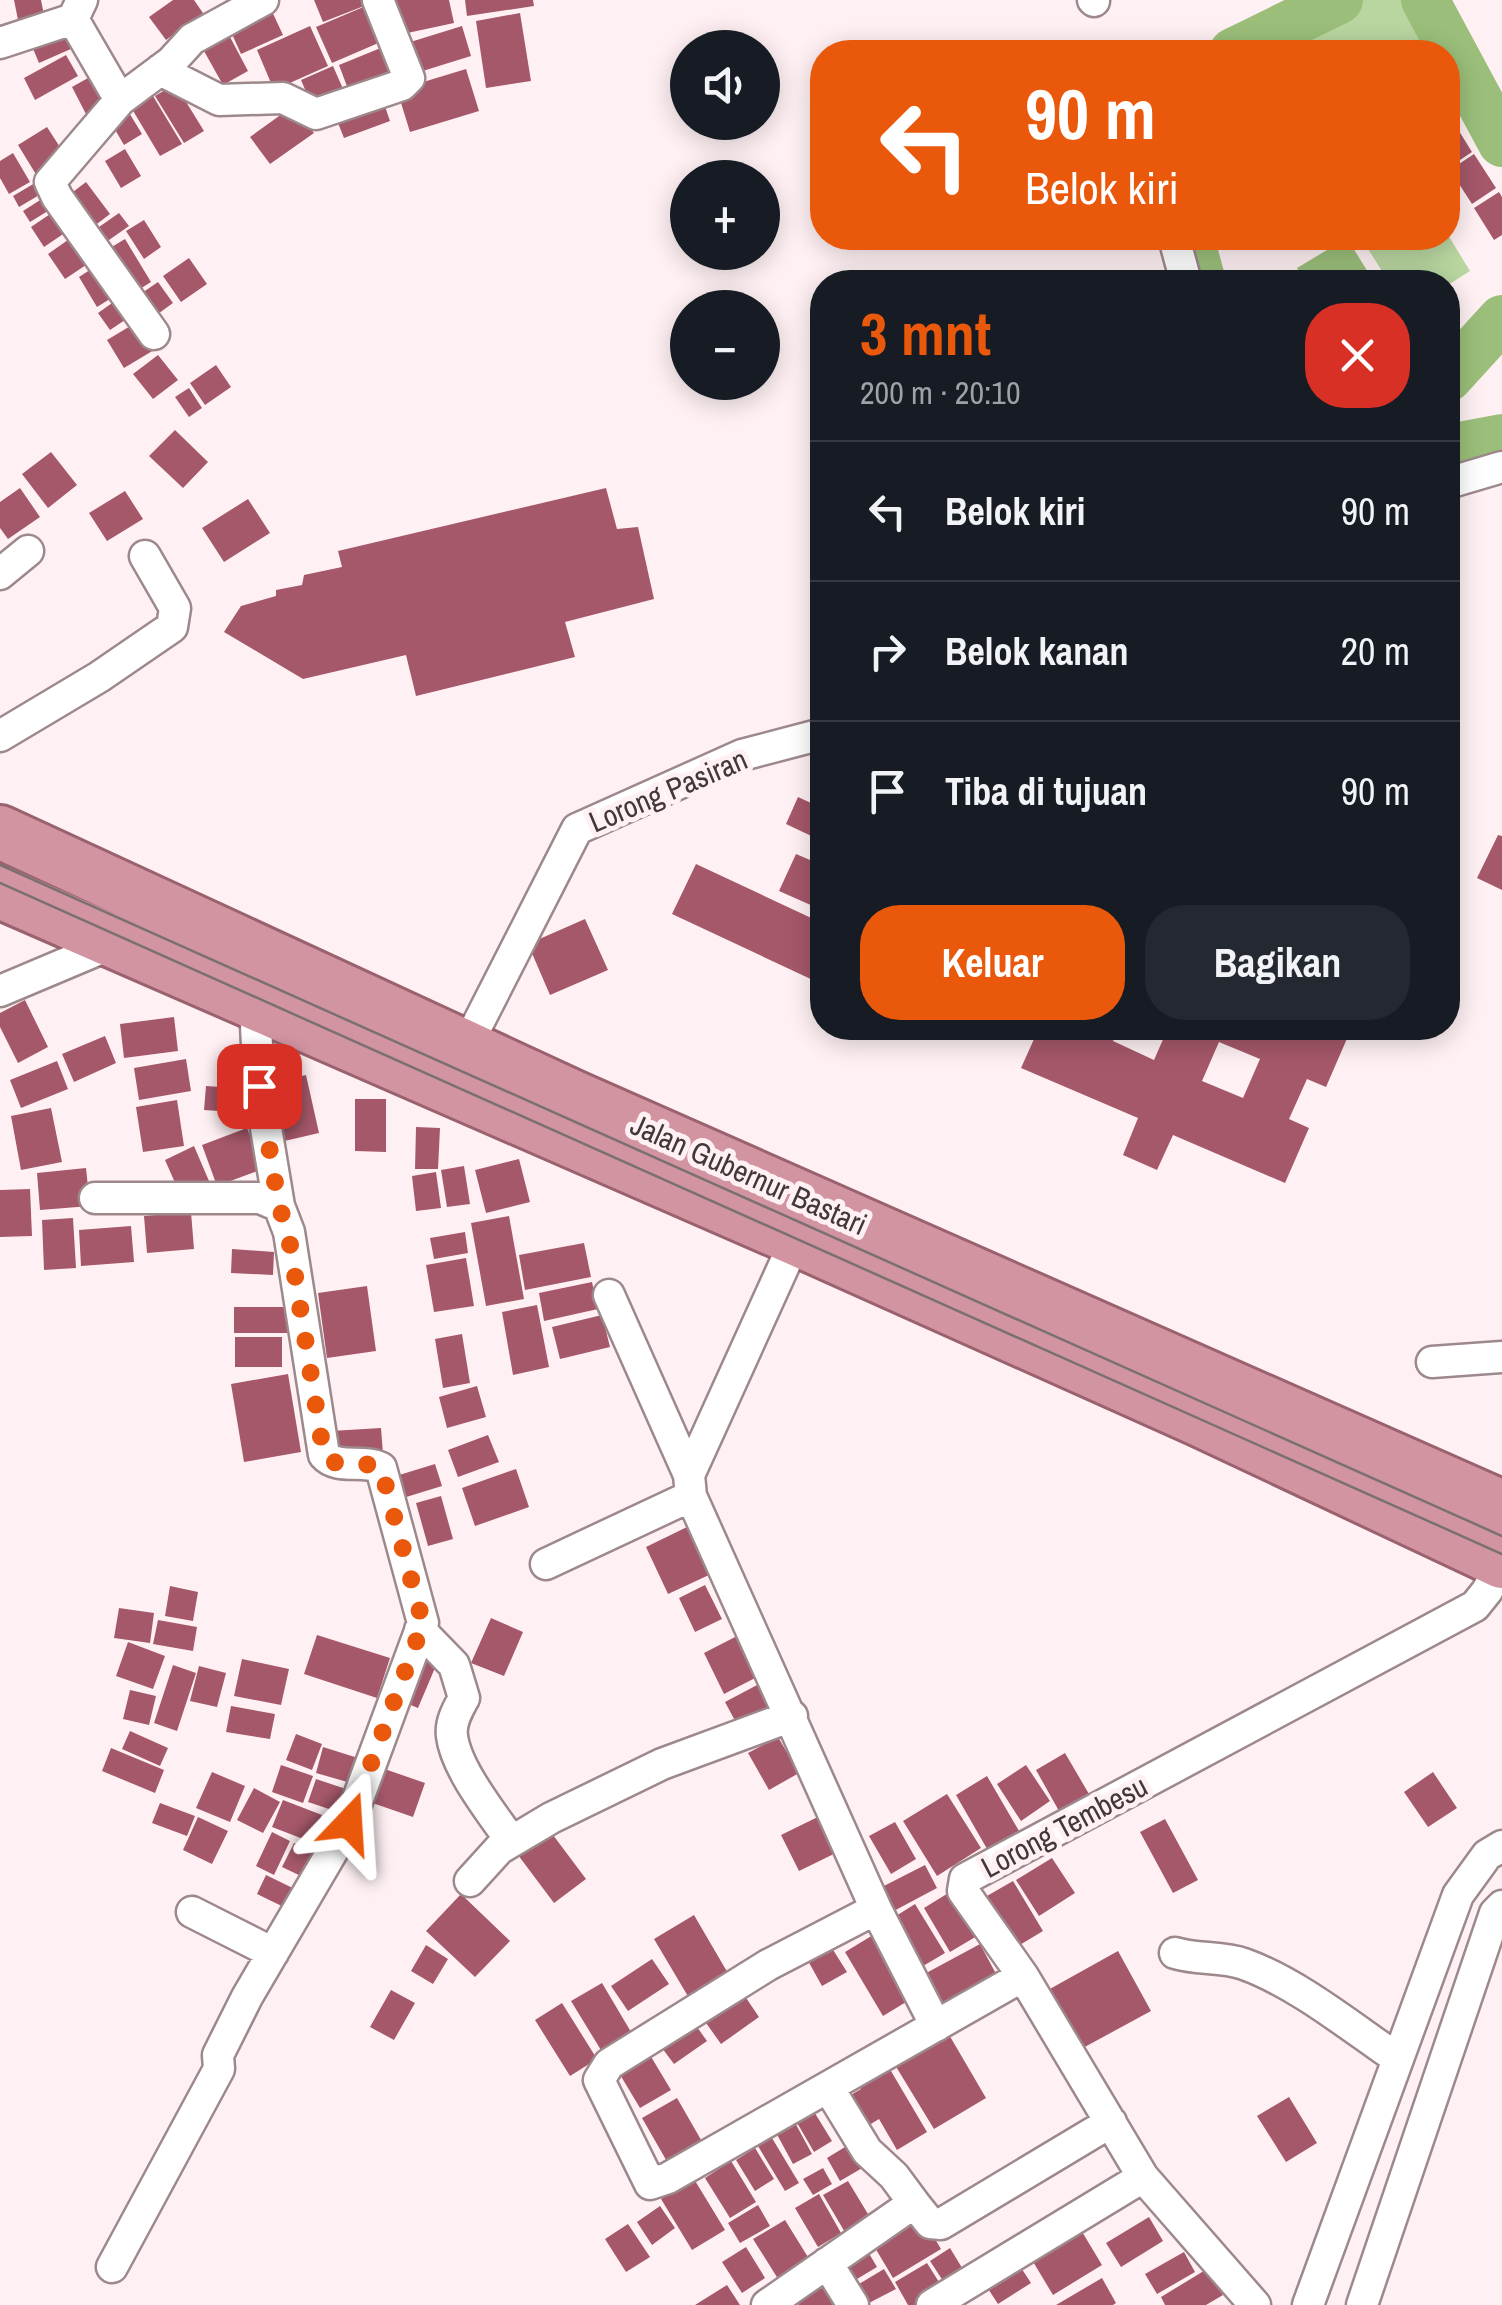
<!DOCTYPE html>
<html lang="id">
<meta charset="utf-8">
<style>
body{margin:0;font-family:"Archivo Narrow",sans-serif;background:#242831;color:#f1f3f6;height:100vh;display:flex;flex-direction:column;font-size:38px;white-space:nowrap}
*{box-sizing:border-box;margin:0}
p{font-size:32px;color:#9ea1a6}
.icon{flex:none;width:55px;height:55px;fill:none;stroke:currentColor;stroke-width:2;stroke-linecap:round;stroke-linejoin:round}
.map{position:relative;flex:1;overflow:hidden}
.drawer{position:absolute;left:810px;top:270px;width:650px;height:770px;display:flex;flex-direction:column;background:#171b24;border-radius:40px;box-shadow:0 5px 25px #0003}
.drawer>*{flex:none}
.top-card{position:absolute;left:810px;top:40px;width:650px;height:210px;border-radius:40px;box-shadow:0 5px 25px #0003;background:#ea580c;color:#fff;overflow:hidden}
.controls{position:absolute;left:670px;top:30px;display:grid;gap:20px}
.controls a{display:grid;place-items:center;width:110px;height:110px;border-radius:50%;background:#171b24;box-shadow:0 5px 25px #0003;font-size:50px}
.pin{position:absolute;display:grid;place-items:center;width:85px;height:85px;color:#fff;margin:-42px;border-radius:20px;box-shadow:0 5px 15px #0006}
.me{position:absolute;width:110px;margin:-55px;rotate:20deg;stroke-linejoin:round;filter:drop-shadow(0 0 8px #0008)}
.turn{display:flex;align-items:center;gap:35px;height:210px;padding:0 50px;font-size:45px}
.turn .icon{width:130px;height:130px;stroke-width:2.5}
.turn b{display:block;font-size:70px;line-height:85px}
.round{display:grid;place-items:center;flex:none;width:105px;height:105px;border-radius:40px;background:#242831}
.overview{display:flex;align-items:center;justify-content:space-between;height:170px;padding:0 50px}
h1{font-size:60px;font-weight:800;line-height:75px;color:#ea580c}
.button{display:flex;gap:20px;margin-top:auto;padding:20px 50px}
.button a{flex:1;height:115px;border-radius:40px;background:#ea580c;color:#fff;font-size:40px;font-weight:800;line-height:115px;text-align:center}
.button a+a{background:#242831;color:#f1f3f6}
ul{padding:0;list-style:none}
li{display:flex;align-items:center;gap:30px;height:140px;padding:0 50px;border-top:2px solid #363941}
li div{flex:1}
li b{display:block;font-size:38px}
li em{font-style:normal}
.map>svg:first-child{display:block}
.green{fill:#b9d6a0}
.water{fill:#9bbf7a}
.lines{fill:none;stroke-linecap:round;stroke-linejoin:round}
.river{stroke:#9bbf7a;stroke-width:48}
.building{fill:#a5586a;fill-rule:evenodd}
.minor-casing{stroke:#9d888c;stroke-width:35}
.trunk-casing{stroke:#99626e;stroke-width:58}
.minor{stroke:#fff;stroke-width:30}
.trunk{stroke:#d394a2;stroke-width:52}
.tram{stroke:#7a7071;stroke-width:2.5}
.route{stroke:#ea580c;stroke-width:18;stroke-dasharray:0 32.4}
.labels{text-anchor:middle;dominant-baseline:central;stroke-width:10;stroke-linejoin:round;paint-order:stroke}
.street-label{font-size:30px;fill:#413839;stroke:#fff1f3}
</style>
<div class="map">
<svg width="1502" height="2305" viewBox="0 0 1502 2305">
<rect width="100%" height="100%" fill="#fff1f3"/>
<path class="green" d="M1339 0H1425L1478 99 1448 117V52H1303L1292 24Z
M1448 235 1470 271 1448 285 1389 282 1361 238H1448Z"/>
<path class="water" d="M1347 238 1374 282H1305L1297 268Z"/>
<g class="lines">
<path class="river" d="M1425 0 1502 143
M1233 52 1339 0
M1190 238 1202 282
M1448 378 1502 319
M1448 448 1502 438"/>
</g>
<path class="building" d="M14 0H41L45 20 19 25Z
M173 0H194L203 13 166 40 149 17Z
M314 0H362L364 6 323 22Z
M390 0H449L454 23 398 35Z
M465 0H533L534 6 467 16Z
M269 5 283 35 241 54 227 23Z
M368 5 383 41 332 63 316 27Z
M520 13 531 81 486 88 476 21Z
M63 25 73 48 39 63 29 39Z
M310 26 328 66 274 90 257 50Z
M462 26 471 56 413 74 404 44Z
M230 37 248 71 223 85 204 51Z
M388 45 400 77 351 97 339 65Z
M66 55 78 76 35 100 24 78Z
M333 66 347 98 315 113 301 80Z
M466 69 479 111 410 132 397 90Z
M97 73 113 102 87 116 72 87Z
M175 84 204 131 184 143 155 96Z
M381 95 390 121 344 138 334 113Z
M153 96 182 144 160 156 132 109Z
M293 106 314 133 270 164 250 137Z
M128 111 142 134 124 145 110 121Z
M1451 118 1472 152 1448 168V120Z
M47 127 67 158 37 176 18 145Z
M125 149 141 176 121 188 105 161Z
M13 153 30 182 9 194 0 178V161Z
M1474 154 1496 188 1472 204 1450 170Z
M86 182 110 214 89 230 65 198Z
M35 183 41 194 19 207 13 196Z
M1499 192 1502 197V235L1494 240 1474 208Z
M48 195 56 206 30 222 23 211Z
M59 208 72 228 44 247 31 227Z
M119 213 129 226 99 247 89 234Z
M144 220 161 247 144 259 126 231Z
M75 235 92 261 65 279 48 254Z
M125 239 151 282 132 294 105 251Z
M189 258 207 284 181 302 163 276Z
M99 264 118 294 97 307 79 277Z
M1283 271 1296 282H1251L1256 276Z
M158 282 173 303 155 316 139 295Z
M122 296 134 314 110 330 98 313Z
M137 322 154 350 124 368 107 340Z
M158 355 178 380 153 399 133 374Z
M216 365 231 387 205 405 190 383Z
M189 388 202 408 189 417 175 397Z
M175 430 208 462 183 488 149 456Z
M51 452 77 485 48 508 22 474Z
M20 488 40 517 8 539 0 528V502Z
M606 488 617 529 638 527 654 599 565 622 575 657 416 696 406 655 303 679 224 632 241 606 276 596V590L302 585 304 575 342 567 338 551Z
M125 491 143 519 107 541 89 513Z
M248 499 270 533 224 562 202 528Z
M798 797 822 808V841L786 824Z
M1498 835 1502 836V890L1477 878Z
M796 854 822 865V910L779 891Z
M696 864 822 923V965L815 981 672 914Z
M585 919 608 970 550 995 528 944Z
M25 1000 48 1047 18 1063 0 1027V1013Z
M174 1017 178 1051 124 1058 120 1024Z
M1039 1028H1119L1113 1041 1154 1060 1168 1028H1335L1349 1034 1326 1087 1307 1079 1289 1119 1309 1128 1285 1183 1173 1135 1157 1170 1123 1155 1138 1118 1021 1068ZM1219 1042 1260 1059 1243 1098 1202 1081Z
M105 1036 116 1063 74 1082 62 1054Z
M186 1059 191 1091 139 1100 134 1068Z
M57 1061 68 1089 21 1108 10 1080Z
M306 1075 319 1133 280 1142 267 1084Z
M206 1086 249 1089 247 1113 204 1110Z
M355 1099H386V1152L355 1151Z
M177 1100 184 1146 143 1152 136 1107Z
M51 1108 62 1162 21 1170 11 1116Z
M416 1127 440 1128 438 1169H415Z
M247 1128 263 1169 217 1186 202 1145Z
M194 1146 209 1181 180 1194 165 1160Z
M519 1159 530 1202 486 1213 475 1170Z
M464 1166 470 1204 447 1207 441 1170Z
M86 1168 90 1206 40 1210 37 1173Z
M436 1172 441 1208 416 1211 412 1176Z
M30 1189 32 1236 0 1237V1190Z
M191 1212 194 1249 147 1253 144 1216Z
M509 1216 524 1299 486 1306 471 1223Z
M73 1218 76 1268 44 1270 42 1220Z
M131 1226 134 1262 81 1266 79 1230Z
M465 1232 468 1253 434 1259 430 1238Z
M584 1243 591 1277 525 1290 519 1255Z
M232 1249 274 1252 273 1275 231 1273Z
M466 1258 474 1306 434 1312 426 1265Z
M592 1282 598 1309 544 1321 539 1293Z
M367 1286 376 1351 327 1358 318 1293Z
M537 1305 549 1367 513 1375 502 1312Z
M234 1307H289V1333H234Z
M602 1315 610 1347 560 1359 552 1327Z
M462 1334 470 1383 443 1388 435 1339Z
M235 1337H282V1367H235Z
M288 1374 301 1452 244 1462 231 1384Z
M477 1386 486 1417 447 1428 439 1397Z
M381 1428 383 1454 333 1457 331 1431Z
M488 1435 499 1462 458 1477 448 1450Z
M435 1464 442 1486 403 1498 396 1476Z
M516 1469 529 1507 475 1526 462 1488Z
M441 1496 453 1539 428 1546 416 1503Z
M687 1527 709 1575 668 1594 646 1547Z
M705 1585 722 1619 695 1632 679 1598Z
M170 1586 198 1592 193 1621 165 1616Z
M119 1608 154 1613 150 1643 114 1638Z
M491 1618 523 1632 504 1676 471 1663Z
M158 1620 197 1627 193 1651 153 1644Z
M317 1635 390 1658 377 1698 304 1674Z
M739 1635 759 1676 724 1694 704 1653Z
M128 1642 165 1656 153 1689 116 1676Z
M419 1646 440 1656 418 1708 396 1699Z
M242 1659 289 1669 281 1705 234 1696Z
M173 1665 196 1673 177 1731 154 1723Z
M199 1666 226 1673 217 1707 190 1701Z
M759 1684 773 1712 740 1730 725 1702Z
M130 1690 156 1696 149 1725 123 1719Z
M231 1706 275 1714 270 1739 226 1732Z
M130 1731 168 1748 160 1766 122 1749Z
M296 1734 322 1744 312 1770 286 1760Z
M778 1737 799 1773 769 1790 748 1753Z
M323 1747 358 1758 351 1783 316 1773Z
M111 1748 164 1770 155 1793 102 1771Z
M1065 1753 1089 1794 1059 1811 1036 1770Z
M281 1765 313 1776 303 1803 272 1792Z
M373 1765 425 1783 413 1817 361 1799Z
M1026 1765 1050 1801 1021 1821 997 1784Z
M212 1772 245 1786 230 1822 196 1808Z
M1433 1772 1457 1808 1428 1827 1404 1792Z
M987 1776 1022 1836 990 1854 956 1795Z
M316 1779 349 1790 341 1813 308 1802Z
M254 1788 280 1802 263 1833 237 1820Z
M947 1794 981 1848 937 1876 903 1821Z
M283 1800 322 1815 311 1842 272 1827Z
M160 1803 195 1816 187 1836 152 1823Z
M828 1812 846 1848 799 1871 781 1835Z
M198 1817 228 1831 212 1864 183 1850Z
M1165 1819 1198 1880 1173 1893 1140 1832Z
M895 1822 916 1859 891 1874 869 1836Z
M550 1831 586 1879 554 1903 518 1855Z
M272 1832 290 1841 274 1875 256 1866Z
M294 1843 315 1853 303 1877 282 1867Z
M1052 1858 1075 1893 1039 1916 1016 1880Z
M925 1865 937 1888 890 1913 878 1889Z
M266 1875 303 1893 294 1912 257 1894Z
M1013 1881 1043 1931 1010 1951 980 1900Z
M950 1892 977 1936 950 1952 924 1908Z
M461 1894 510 1941 475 1977 426 1931Z
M915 1904 945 1953 918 1969 888 1921Z
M694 1915 729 1975 689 1998 654 1939Z
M878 1932 916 1996 883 2016 845 1952Z
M980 1944 1002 1985 939 2019 917 1978Z
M426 1945 448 1959 433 1984 411 1971Z
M830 1945 847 1972 822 1986 807 1959Z
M1118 1951 1151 2011 1081 2049 1048 1990Z
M652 1959 669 1984 628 2011 611 1986Z
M602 1983 634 2037 604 2055 571 2001Z
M738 1986 759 2017 721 2044 699 2013Z
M391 1990 415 2003 394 2040 370 2027Z
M562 2003 597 2059 570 2076 535 2020Z
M692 2020 707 2041 674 2064 659 2044Z
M948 2033 986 2098 934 2129 895 2065Z
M647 2050 671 2090 640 2108 616 2068Z
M888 2066 927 2132 897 2150 879 2119 861 2130 844 2099 861 2089 858 2084Z
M1289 2097 1317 2143 1286 2162 1257 2116Z
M677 2098 704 2145 669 2165 642 2118Z
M813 2110 832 2141 814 2152 796 2121Z
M793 2119 812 2154 793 2164 774 2129Z
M769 2133 799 2183 785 2191 755 2141Z
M850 2144 864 2167 840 2181 827 2158Z
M755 2148 774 2179 755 2191 736 2160Z
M731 2161 756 2202 730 2218 705 2178Z
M823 2168 832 2184 813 2195 803 2179Z
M694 2179 725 2230 692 2250 661 2199Z
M848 2181 871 2219 846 2234 823 2195Z
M819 2194 841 2233 818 2247 795 2208Z
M758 2205 770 2226 740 2243 728 2223Z
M660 2206 675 2228 652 2245 637 2222Z
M919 2212 941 2249 893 2278 871 2241Z
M1149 2217 1163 2241 1121 2267 1106 2243Z
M785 2220 811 2262 780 2282 753 2239Z
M628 2224 650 2257 626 2272 605 2239Z
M1081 2230 1102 2265 1053 2295 1032 2260Z
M864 2245 877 2267 852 2282 839 2260Z
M746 2247 765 2278 742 2293 722 2262Z
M950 2248 967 2276 947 2287 930 2261Z
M1184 2252 1195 2272 1157 2294 1145 2274Z
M1014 2257 1031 2283 998 2304 981 2278Z
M927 2263 944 2290 919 2305H908L895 2282Z
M884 2269 896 2289 865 2305 854 2287Z
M1207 2269 1223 2295 1206 2305H1165L1161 2297Z
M1102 2278 1116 2303 1113 2305H1056Z
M830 2281 844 2305H799L796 2301Z
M727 2285 740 2305H695Z"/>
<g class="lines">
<defs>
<path id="minor" d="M82 0 73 19 120 100
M1093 0 1094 1
M0 43 73 19
M160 70 219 100 283 98 316 114 402 85 409 78 378 0
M1174 238 1186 282
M154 334 57 197 50 182 120 100 171 62 192 39 263 0
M1448 483 1502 467
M0 574 28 551
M0 736 99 677 172 627 175 608 145 556
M0 991 114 943
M255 1005 259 1086 279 1206
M466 1047 577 829 742 755 822 734
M95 1198H260L279 1206 289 1232 324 1455C337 1470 363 1459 381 1468L423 1623 349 1823 247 1997 218 2055 219 2069 112 2267
M796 1239 689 1475 691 1496 876 1909 936 2026
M609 1295 689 1475
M1432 1362 1502 1357
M546 1564 691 1496
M420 1630 454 1665 464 1698C458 1709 450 1722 452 1736 456 1769 492 1813 511 1841
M470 1881 499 1849 551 1818 662 1764 792 1716
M876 1909 768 1965 609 2064 599 2080 650 2184 668 2178 1023 1976 963 1891 965 1879 1475 1606 1487 1591 1502 1562
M192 1912 273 1953
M1175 1953C1197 1960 1222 1956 1244 1964 1297 1983 1351 2027 1398 2059
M1023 1976 1143 2177 1255 2305
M828 2087 867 2151 894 2176 914 2203
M827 2263 853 2305
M767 2305 914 2203 930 2223 941 2224 1111 2122
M932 2305 1143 2177
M1308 2305 1458 1895 1487 1855 1502 1846
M1362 2305 1495 1913 1502 1906"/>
<path id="trunk" d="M0 832 576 1098 1502 1507
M0 892 796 1239 1198 1419 1502 1562"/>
</defs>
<use href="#minor" class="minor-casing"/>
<use href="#trunk" class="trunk-casing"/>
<use href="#minor" class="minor"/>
<use href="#trunk" class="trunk"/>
<path class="tram" d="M0 865 1502 1536
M0 883 1502 1554"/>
</g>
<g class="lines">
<path class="route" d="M259 1086 279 1206 288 1232 324 1456C337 1470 363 1459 381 1468L423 1623 349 1823"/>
</g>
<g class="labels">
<g class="street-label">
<text transform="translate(668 790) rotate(-23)">Lorong Pasiran</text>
<text transform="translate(749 1174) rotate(24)">Jalan Gubernur Bastari</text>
<text transform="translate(1064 1826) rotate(-28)">Lorong Tembesu</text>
</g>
</g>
</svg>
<div class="controls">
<a><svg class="icon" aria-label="sound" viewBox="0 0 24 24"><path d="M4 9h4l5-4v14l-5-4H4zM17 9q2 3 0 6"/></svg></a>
<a>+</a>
<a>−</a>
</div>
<div class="pin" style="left:259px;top:1086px;background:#d93025"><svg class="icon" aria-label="arrive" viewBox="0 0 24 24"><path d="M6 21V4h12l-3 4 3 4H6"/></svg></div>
<svg class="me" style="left:349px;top:1823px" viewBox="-20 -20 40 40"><path d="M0-17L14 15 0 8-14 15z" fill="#ea580c" stroke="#fff" stroke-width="4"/></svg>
<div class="top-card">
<div class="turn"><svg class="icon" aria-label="left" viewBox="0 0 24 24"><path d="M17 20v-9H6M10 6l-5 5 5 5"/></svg><div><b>90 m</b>Belok kiri</div></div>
</div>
<section class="drawer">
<div class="overview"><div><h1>3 mnt</h1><p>200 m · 20:10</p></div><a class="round" style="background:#d93025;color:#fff"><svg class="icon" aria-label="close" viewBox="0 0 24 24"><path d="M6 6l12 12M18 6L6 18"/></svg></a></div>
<ul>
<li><svg class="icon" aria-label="left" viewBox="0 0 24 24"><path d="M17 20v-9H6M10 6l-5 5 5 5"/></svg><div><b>Belok kiri</b></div><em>90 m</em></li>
<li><svg class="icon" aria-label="right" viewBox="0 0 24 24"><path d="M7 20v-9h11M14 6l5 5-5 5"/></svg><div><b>Belok kanan</b></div><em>20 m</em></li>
<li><svg class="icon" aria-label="arrive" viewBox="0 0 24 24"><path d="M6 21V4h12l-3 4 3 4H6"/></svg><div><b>Tiba di tujuan</b></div><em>90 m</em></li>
</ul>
<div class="button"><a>Keluar</a><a>Bagikan</a></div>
</section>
</div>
